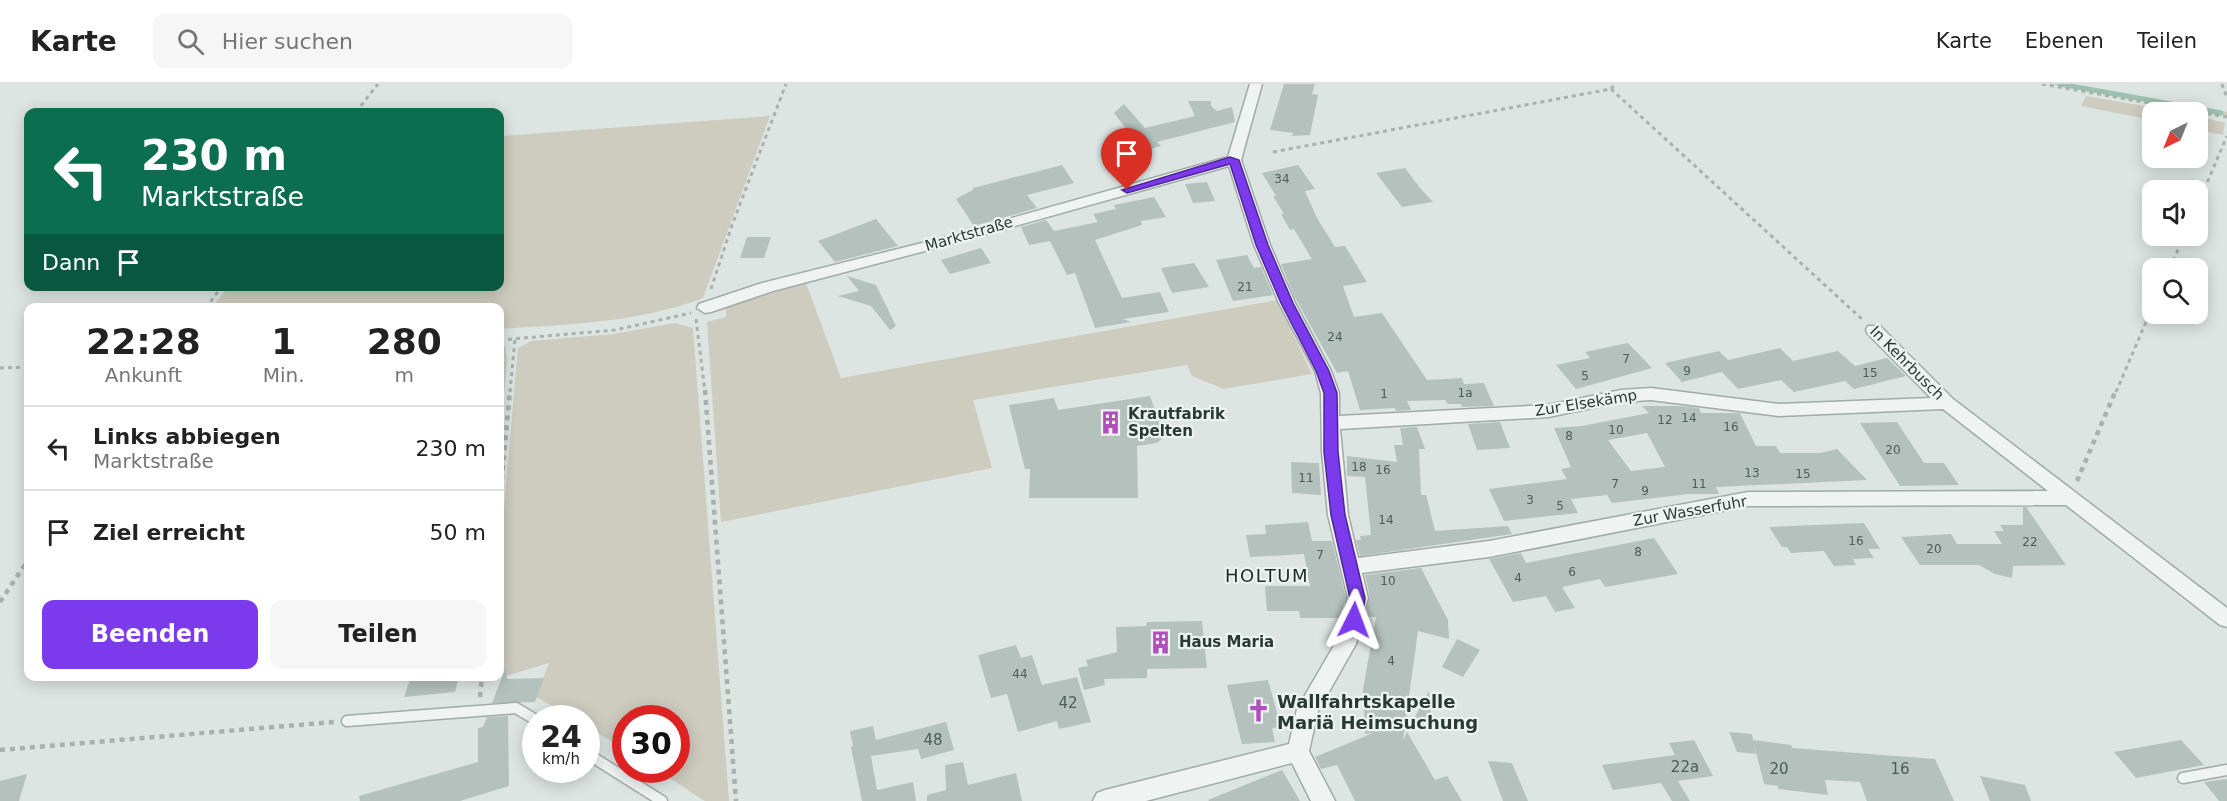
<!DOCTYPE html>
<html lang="de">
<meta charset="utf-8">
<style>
body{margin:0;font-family:"DejaVu Sans",sans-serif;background:#f6f6f6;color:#222;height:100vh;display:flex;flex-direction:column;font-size:22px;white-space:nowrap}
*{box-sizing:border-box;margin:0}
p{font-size:20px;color:#767676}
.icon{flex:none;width:33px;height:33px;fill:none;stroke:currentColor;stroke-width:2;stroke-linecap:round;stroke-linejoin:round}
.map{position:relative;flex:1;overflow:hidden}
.panel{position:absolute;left:24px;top:219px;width:480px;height:378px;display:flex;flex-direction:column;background:#fff;border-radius:12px;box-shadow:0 3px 15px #0003}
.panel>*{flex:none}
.guide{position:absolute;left:24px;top:24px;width:480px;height:183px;border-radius:12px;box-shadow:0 3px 15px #0003;background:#0b6e4f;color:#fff;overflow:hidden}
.needle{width:39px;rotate:223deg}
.fabs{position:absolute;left:2142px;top:18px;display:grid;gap:12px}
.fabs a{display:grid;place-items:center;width:66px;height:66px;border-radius:12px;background:#fff;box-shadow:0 3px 15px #0003;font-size:30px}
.speed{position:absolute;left:522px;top:621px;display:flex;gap:12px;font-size:30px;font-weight:700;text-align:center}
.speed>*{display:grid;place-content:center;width:78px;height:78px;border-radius:50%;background:#fff;box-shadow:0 3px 15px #0003;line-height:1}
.speed small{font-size:15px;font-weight:400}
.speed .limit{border:9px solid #d22;background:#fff;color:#111}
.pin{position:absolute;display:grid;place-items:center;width:51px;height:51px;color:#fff;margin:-62px -26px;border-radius:50% 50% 50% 0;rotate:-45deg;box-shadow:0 0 6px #0007}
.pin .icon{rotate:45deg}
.me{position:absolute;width:66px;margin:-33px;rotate:3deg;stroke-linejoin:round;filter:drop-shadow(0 0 4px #0008)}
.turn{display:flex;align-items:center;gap:21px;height:126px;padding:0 18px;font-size:27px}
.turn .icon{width:78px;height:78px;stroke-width:2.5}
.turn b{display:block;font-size:42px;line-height:51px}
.then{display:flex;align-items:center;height:57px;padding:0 18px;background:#0003;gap:12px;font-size:22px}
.eta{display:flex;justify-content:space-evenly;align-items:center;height:102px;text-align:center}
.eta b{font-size:36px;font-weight:700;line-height:42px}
.cta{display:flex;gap:12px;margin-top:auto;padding:12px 18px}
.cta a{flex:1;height:69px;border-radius:12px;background:#7c3aed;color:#fff;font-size:24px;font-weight:700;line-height:69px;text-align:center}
.cta a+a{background:#f6f6f6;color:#222}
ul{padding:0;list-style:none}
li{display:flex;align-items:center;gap:18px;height:84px;padding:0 18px;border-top:2px solid #e0e0e0}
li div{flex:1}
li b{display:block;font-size:22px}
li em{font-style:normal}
header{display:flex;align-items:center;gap:36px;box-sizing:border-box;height:84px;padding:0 30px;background:#fff;border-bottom:2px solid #e0e0e0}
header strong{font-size:28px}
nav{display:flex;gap:33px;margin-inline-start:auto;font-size:21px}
.search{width:420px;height:54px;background:#f6f6f6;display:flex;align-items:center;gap:15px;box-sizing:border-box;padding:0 21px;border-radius:12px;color:#767676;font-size:22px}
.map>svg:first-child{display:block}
.green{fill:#cecbbf}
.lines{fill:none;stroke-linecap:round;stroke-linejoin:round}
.stream{stroke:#9cc1b1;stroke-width:5}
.building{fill:#b5c1bd;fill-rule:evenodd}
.lane-casing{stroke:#a0aba7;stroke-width:13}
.street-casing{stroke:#a0aba7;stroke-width:3}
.path-far1{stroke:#a8b1ae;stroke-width:3;stroke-dasharray:4 4;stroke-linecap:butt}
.path{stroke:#a8b1ae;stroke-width:4.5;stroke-dasharray:5 5;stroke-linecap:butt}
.lane{stroke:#eff4f3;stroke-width:10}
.street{fill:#eff4f3;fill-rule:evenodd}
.route{fill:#7c3aed;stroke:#51269a;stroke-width:1.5}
.labels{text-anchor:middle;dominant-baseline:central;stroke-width:4.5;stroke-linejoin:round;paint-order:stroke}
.number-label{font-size:12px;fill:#4c5c56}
.street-label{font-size:15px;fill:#293a34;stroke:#ecf3f0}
.poi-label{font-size:15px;font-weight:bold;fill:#293a34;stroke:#ecf3f0;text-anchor:start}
.near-number-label{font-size:15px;fill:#4c5c56}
.quarter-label{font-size:18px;letter-spacing:1.5px;fill:#1b2b26;stroke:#ecf3f0}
.near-poi-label{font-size:18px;font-weight:bold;fill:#293a34;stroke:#ecf3f0;text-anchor:start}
</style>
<header>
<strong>Karte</strong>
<div class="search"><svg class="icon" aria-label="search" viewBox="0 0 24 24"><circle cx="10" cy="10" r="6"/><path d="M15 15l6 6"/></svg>Hier suchen</div>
<nav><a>Karte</a><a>Ebenen</a><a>Teilen</a></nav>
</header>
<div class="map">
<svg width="2227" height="717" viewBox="0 0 2227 717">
<rect width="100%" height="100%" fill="#dde5e2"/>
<path class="green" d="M2050 0H2071L2227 28V32Z
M2086 12 2179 28H2152V36L2081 22Z
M770 32 703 214C638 239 568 240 500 245V224L212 223 228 203 500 202V52Z
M2198 32 2225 39 2223 51 2198 46Z
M806 199 841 294 1277 216 1312 290 1224 305 1192 292 1187 281 973 316 992 384 721 438 707 238 726 233V225L721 224Z
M675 239 693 244 729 717H705L657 686H676V634H626L625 666 587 642 586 634H574L536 613 549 579 503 593 488 594 500 592V470L518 264 531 257 613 250Z
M500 262H505L507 275 500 357Z"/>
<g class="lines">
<path class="stream" d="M2060 0 2221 29"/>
</g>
<path class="building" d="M1284 0H1315L1312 10 1318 11 1310 51 1292 52 1293 49 1270 46Z
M1188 17H1211V22L1217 27 1232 23 1235 38 1157 58 1161 62 1143 67 1114 29 1124 20 1145 44 1195 32Z
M1062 81 1074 99 1027 111 1037 124 974 142 956 115 973 106V104Z
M1298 81 1315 105 1305 107 1317 134 1335 163 1345 162 1367 198 1343 202 1354 233 1382 229 1427 296 1462 294 1464 300 1484 299 1494 322 1462 323 1461 320H1448L1445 316 1407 317 1411 326 1396 327 1395 324 1360 326 1348 287 1337 289 1294 212 1281 180 1312 175 1294 145 1290 146 1281 130H1284L1273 112H1276L1262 89Z
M1405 84 1420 104 1433 118 1402 123 1376 89Z
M1207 98 1215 117 1193 119 1185 100Z
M1154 113 1166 133 1141 137 1142 141 1095 156 1122 214 1160 208 1169 228 1123 235 1131 238 1095 244 1075 189 1067 191 1050 157 1029 161 1021 143 1046 136 1054 147 1098 138 1093 130 1116 125 1114 121Z
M876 135 898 162 835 178 818 157Z
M747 153H771L764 174H740Z
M981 164 991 179 950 190 941 176Z
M1247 171 1254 184 1261 183 1273 211 1233 217 1216 176Z
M1194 179 1209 203 1172 209 1161 184Z
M847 192 876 201 896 242 890 246 871 222 838 212 859 207Z
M1628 259 1652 284 1576 305 1556 281 1590 274 1585 268Z
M1780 264 1793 277 1838 267 1855 282 1887 274 1906 292 1854 305 1845 297 1794 308 1781 296 1738 305 1722 288 1682 298 1665 279 1719 267 1728 276Z
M1150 312 1164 353 1157 359 1137 362 1138 414H1029L1030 385H1025L1009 321 1054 314 1058 326Z
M1642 322H1681L1699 324 1701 329H1740L1756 362H1776L1780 369H1821L1837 365 1867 396 1716 403 1719 410H1689L1612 419 1607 411 1571 415 1578 429 1504 437 1489 405 1567 395 1561 385 1571 383 1554 344 1582 342 1649 329ZM1647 349 1665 383 1631 387 1608 356Z
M1500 338 1510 364 1477 366 1468 340Z
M1897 338 1924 379H1944L1959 401 1900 402 1860 339Z
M1417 343 1425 365H1419L1421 411H1426L1435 447 1508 442 1512 450 1360 472 1356 456H1361L1360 452 1371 451 1365 393 1347 392V372L1397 378 1394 361H1403L1400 344Z
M1291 378 1319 379 1321 411 1292 409Z
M2023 423H2026L2066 481 2013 482 2012 494 1995 490 1979 481H1920L1901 453 1951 450 1957 460H2002L1994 447H2004L2000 441H2023Z
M1308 438 1312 457H1332L1346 514 1340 534H1300L1299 527H1267L1265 502H1310L1304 470 1250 473 1246 451 1266 450 1265 441Z
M1864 439 1880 465H1868L1874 474 1853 475 1856 481 1834 482 1824 467 1791 469 1787 463H1782L1769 443Z
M1654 454 1678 490 1605 503 1600 495 1562 503 1575 524 1555 528 1546 512 1513 518 1489 475 1521 469 1526 479Z
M1421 484 1448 536 1449 555 1418 547 1403 656 1407 648 1435 696 1447 692 1462 717H1355L1337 681 1321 685 1315 673 1373 649 1365 650 1363 605 1376 533H1365L1370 513 1365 491Z
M1202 537 1207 584 1147 585V594L1104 595 1105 601 1084 606 1078 584 1088 582 1086 576 1117 568 1116 543 1146 542 1147 538Z
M1457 555 1480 566 1463 593 1442 583Z
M1016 561 1021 574 1032 571 1042 601 1077 593 1091 638 1059 645 1057 637 1018 648 1007 610 991 614 978 571Z
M506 583 507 595 544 594 535 618 492 619Z
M411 592H459L455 608 404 613Z
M1268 596 1281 643 1272 644 1275 658 1242 660 1227 601Z
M1429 607 1432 644 1410 642Z
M508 632 509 702 460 717H360L359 712 478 678V644L483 643 487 633Z
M946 638 954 666 921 675 918 665 871 672 877 706 913 698 916 717H862L851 663 853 662 850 647 873 642 876 656Z
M1729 648 1752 650 1756 670 1737 668Z
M1694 656 1713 692 1678 697 1690 717H1672L1661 699 1613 706 1602 681 1675 671 1669 659Z
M1753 656 1791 661 1792 664 1935 675 1954 717H1867L1860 698 1825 696 1828 711 1778 705V702L1764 700Z
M2181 656 2204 681 2136 694 2114 668Z
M1488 677 1512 679 1528 717H1503Z
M963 678 968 701 1016 689 1022 717H927V711L946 706 945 681Z
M1282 686 1300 717H1209L1208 716Z
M27 690 19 717H0V697Z
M1980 692 2025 701 2031 717H1990Z
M2227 695V717H2219L2204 698Z"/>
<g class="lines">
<defs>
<path id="lane" d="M347 637 516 624 536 636
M586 669 662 717
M2183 694 2227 686"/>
<path id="street" d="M1250 0H1262L1241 76 1270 161 1295 219 1331 287 1339 309V332L1548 321 1621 306 1651 304 1779 320 1931 314 1868 250 1866 246 1868 242H1880L1953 315 2227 524V543L2220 541 2066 421 1748 422 1489 473 1362 489 1368 514 1356 560 1318 627 1309 667 1335 717H1311L1292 679 1146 717H1093L1097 709 1105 706 1289 660 1297 625 1336 558 1348 514 1328 431 1322 368 1321 309 1315 287 1279 219 1254 161 1229 82 940 163 773 207 711 228 705 229 697 224 699 220 762 199 930 157 1228 73ZM1651 316 1779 332 1943 325 2048 407 1748 408 1489 457 1358 474 1348 431 1340 345 1548 333 1621 318Z"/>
</defs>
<use href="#lane" class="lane-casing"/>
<use href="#street" class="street-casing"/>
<path class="path-far1" d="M2042 0 2227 33
M2222 0 2227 14
M1611 5 1863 236
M1611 5 1615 0
M356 28 378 0
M1273 68 1611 5
M2198 120 2227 52
M2170 184 2184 152
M711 205 732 141 786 0
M206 224 222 202
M696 235 705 308
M500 256 615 246 691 229
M0 284 28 283
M510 308 515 255
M2116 308 2152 224"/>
<path class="path" d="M705 306 736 717
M2077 397 2116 306
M500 416 510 306
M0 518 28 476
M480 613 482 592
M0 666 334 638"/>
<use href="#lane" class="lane"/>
<use href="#street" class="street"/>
</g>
<path class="route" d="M1230 73 1239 76 1268 161 1293 219 1329 287 1337 309 1338 368 1345 431 1365 514 1362 536 1354 542 1346 536 1350 514 1331 431 1324 368V309L1316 287 1281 219 1256 161 1230 80 1127 109 1122 106Z"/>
<defs>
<symbol id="building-bare" viewBox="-9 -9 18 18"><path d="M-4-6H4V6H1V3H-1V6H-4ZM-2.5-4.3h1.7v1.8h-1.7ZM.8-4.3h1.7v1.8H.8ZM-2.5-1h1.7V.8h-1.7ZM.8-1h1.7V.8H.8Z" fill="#b150bd" stroke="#ecf3f0" stroke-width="2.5" paint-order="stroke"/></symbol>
<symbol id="church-bare" viewBox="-9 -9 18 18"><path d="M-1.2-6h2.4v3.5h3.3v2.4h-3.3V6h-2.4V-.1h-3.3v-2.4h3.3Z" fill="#b150bd" stroke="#ecf3f0" stroke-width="2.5" paint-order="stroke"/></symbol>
</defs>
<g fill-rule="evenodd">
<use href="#building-bare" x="1094" y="322" width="33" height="33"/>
<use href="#building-bare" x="1144" y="542" width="33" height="33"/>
<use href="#church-bare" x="1242" y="610" width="33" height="33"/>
</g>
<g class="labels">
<g class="number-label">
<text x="1282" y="95">34</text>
<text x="1245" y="203">21</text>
<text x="1335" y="253">24</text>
<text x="1626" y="275">7</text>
<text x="1687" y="287">9</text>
<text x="1870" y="289">15</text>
<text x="1585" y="292">5</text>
<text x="1465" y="309">1a</text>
<text x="1384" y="310">1</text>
<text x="1689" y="334">14</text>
<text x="1665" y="336">12</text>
<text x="1731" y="343">16</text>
<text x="1616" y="346">10</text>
<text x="1569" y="352">8</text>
<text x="1893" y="366">20</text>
<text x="1359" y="383">18</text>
<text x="1383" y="386">16</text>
<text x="1752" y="389">13</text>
<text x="1803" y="390">15</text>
<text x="1306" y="394">11</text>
<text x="1615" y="400">7</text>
<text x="1699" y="400">11</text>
<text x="1645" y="407">9</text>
<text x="1530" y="416">3</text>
<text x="1560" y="422">5</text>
<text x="1386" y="436">14</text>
<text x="1856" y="457">16</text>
<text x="2030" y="458">22</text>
<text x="1934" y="465">20</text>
<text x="1638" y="468">8</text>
<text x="1320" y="471">7</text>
<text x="1572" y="488">6</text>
<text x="1518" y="494">4</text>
<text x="1388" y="497">10</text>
<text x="1391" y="577">4</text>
<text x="1020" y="590">44</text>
</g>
<g class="street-label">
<text transform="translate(969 150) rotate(-16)">Marktstraße</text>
<text transform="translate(1907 279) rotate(45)">In Kehrbusch</text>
<text transform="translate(1586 319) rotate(-9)">Zur Elsekämp</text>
<text transform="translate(1690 427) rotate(-10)">Zur Wasserfuhr</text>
</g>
<g class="poi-label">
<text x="1128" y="330">Krautfabrik<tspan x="1128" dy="17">Spelten</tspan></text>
<text x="1179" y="558">Haus Maria</text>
</g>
<g class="near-number-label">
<text x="1068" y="619">42</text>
<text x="933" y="656">48</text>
<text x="1685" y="683">22a</text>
<text x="1779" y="685">20</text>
<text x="1900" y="685">16</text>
</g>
<g class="quarter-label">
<text x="1267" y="491">HOLTUM</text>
</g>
<g class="near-poi-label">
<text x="1277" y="617">Wallfahrtskapelle<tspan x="1277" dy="21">Mariä Heimsuchung</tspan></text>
</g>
</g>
</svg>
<div class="fabs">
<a><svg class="needle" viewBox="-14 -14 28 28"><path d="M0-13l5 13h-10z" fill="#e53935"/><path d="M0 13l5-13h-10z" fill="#767676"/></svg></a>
<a><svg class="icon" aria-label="sound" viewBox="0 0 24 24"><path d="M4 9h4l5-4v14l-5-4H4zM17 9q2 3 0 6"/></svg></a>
<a><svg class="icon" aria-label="search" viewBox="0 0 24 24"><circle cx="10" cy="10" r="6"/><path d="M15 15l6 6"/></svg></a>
</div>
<div class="speed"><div>24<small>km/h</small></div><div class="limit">30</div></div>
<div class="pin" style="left:1127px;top:106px;background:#d93025"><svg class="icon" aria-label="arrive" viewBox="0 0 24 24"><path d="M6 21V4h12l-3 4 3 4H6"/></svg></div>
<svg class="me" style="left:1354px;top:536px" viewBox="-20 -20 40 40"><path d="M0-17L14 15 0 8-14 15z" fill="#7c3aed" stroke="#fff" stroke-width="4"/></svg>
<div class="guide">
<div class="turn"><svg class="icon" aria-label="left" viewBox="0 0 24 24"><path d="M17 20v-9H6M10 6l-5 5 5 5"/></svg><div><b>230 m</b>Marktstraße</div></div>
<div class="then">Dann<svg class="icon" aria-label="arrive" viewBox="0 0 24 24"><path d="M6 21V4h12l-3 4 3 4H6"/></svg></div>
</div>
<section class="panel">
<div class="eta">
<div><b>22:28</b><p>Ankunft</p></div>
<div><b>1</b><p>Min.</p></div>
<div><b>280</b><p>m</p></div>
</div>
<ul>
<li><svg class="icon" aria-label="left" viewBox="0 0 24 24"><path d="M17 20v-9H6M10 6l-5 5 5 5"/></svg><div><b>Links abbiegen</b><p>Marktstraße</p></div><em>230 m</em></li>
<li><svg class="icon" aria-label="arrive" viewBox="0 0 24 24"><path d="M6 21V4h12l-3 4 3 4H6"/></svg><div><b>Ziel erreicht</b></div><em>50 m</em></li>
</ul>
<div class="cta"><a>Beenden</a><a>Teilen</a></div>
</section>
</div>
